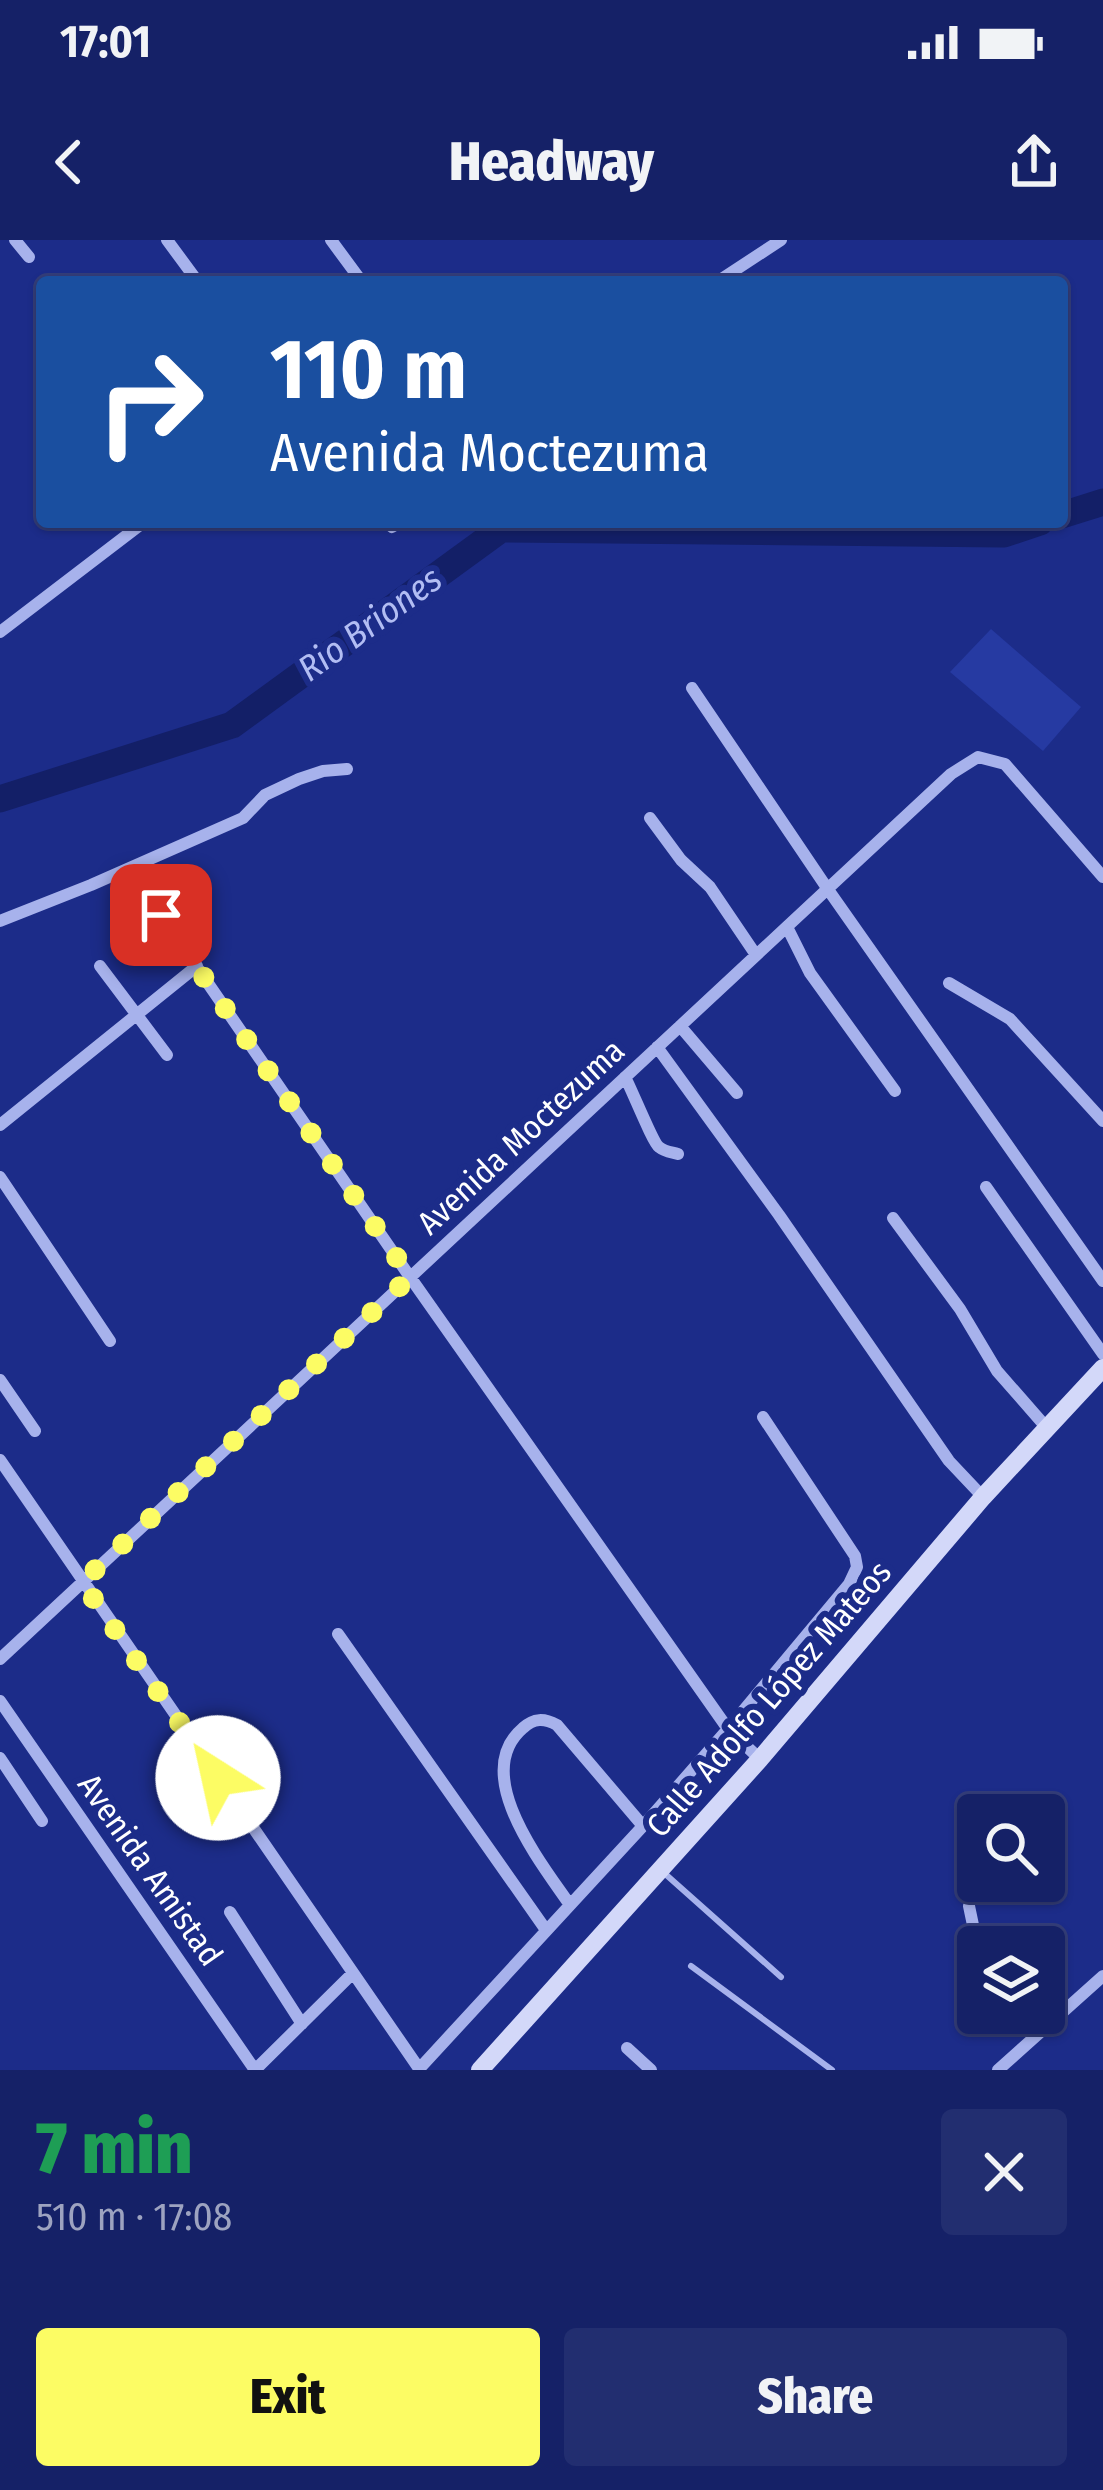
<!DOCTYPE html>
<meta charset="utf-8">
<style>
body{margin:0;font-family:"Fira Sans Condensed",sans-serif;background:#222e70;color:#f1f3f6;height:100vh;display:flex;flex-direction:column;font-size:45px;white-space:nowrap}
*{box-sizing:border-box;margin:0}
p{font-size:39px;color:#9da3c0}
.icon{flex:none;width:66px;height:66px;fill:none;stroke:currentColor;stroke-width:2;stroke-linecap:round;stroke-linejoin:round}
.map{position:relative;height:1830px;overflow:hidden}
.side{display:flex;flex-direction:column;background:#152167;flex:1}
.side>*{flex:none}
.top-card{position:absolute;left:36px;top:36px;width:1032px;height:252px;border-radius:12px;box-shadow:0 3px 9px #0004,0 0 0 3px #343e7b;background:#1a4fa0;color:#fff;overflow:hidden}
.controls{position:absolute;left:957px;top:1554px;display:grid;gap:24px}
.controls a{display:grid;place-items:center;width:108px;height:108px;border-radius:12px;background:#152167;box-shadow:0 3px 9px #0004,0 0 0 3px #343e7b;font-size:60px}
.pin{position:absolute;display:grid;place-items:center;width:102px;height:102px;color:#fff;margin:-51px;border-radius:24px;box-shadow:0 6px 18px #0006}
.me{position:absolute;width:132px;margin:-66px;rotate:325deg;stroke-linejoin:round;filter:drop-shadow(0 0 9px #0008)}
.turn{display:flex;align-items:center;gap:42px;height:252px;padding:0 36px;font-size:54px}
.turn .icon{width:156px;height:156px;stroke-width:2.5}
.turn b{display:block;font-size:84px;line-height:102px}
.round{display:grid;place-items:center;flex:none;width:126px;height:126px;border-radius:12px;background:#222e70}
.summary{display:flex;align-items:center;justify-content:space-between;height:204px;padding:0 36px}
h1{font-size:72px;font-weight:800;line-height:90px;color:#1e9e55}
.action{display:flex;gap:24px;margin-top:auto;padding:24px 36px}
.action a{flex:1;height:138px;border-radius:12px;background:#fcfc64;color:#111;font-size:48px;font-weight:800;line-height:138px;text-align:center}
.action a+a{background:#222e70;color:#f1f3f6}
.status{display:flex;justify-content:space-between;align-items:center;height:84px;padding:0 60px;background:#152167;direction:ltr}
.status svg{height:33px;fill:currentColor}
header{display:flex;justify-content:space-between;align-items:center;height:156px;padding:0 36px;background:#152167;font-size:54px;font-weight:800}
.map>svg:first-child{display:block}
.green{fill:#263aa2}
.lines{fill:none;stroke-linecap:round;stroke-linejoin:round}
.river{stroke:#131f67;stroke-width:27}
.lane{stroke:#a7b2ec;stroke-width:6}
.street{stroke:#a7b2ec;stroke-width:12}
.secondary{stroke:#d3d8f9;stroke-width:18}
.route{stroke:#fcfc64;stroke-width:21;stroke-dasharray:0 37.8}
.labels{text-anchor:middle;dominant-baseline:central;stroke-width:12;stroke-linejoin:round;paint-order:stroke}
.street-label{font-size:33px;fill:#fff;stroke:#1c2c89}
.water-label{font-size:36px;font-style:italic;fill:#b2bdf3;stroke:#1c2c89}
</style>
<div class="status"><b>17:01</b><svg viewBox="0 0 49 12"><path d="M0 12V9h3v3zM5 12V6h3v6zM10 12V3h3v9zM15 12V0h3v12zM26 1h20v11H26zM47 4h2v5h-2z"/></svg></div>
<header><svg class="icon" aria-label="back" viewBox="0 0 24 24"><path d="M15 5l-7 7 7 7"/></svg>Headway<svg class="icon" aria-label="share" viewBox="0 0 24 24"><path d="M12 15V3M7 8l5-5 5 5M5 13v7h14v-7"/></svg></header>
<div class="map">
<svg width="1103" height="1830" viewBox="0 0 1103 1830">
<rect width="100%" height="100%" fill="#1c2c89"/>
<path class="green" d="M991 389 1081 467 1043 511 950 432Z"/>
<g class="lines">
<path class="river" d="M1062 275 1103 262
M0 559 232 485 501 289 1004 294 1040 282"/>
<path class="lane" d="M663 1632 781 1737
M691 1726 832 1830"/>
<path class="street" d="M15 0 29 17
M167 0 198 42
M331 0 362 42
M717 42 781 0
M387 282 392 287 400 282
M0 392 144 282
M692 448 827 648 1103 1041
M650 578 681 620 710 647 756 715
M161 675 410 1037 728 1489 760 1519
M0 681 91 645 243 578 265 555 299 539 323 531 347 529
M787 687 810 733 895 851
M100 726 167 815
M949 743 1010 779 1103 881
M680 786 737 853
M657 807 779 975 949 1221 983 1257
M625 837C632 850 653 903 659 907 665 912 671 912 678 914
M0 885 197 726
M0 937 110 1101
M986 947 1103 1114
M893 978 960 1069 997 1131 1046 1187
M0 1140 35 1191
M0 1220 420 1830
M338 1394 546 1690
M0 1419 951 534 978 517 1005 524 1103 637
M0 1461 255 1830
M0 1518 42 1581
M570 1665C542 1624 469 1534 523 1488 534 1478 544 1478 557 1485L643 1586
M969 1666 978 1709
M230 1672 302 1784
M1034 1773 1048 1785
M627 1808 651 1830
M419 1829 643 1586 728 1489 849 1344 857 1327 855 1316 763 1177
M255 1830 353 1733
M998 1830 1103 1736"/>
<path class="secondary" d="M480 1830 760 1519 983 1257 1103 1128"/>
</g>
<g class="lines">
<path class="route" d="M161 675 410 1037 82 1342 218 1538"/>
</g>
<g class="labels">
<g class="street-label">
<text transform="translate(521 897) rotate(-43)">Avenida Moctezuma</text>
<text transform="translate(769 1459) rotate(-49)">Calle Adolfo López Mateos</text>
<text transform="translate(150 1630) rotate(55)">Avenida Amistad</text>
</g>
<g class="water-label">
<text transform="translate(370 384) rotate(-36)">Rio Briones</text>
</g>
</g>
</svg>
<div class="controls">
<a><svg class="icon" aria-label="search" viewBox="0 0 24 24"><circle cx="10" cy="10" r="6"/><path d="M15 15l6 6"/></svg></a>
<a><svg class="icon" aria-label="layers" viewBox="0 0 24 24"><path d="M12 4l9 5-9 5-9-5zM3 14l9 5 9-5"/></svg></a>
</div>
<div class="pin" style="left:161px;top:675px;background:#d93025"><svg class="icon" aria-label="arrive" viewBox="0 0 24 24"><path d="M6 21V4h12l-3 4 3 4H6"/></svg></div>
<svg class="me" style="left:218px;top:1538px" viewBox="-20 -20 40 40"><circle r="19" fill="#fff"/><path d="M0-13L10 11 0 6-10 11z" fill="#fcfc64"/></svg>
<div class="top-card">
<div class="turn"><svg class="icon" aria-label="right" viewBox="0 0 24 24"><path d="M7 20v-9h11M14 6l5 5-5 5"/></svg><div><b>110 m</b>Avenida Moctezuma</div></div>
</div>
</div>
<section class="side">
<div class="summary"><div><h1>7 min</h1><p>510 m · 17:08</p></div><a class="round"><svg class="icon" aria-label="close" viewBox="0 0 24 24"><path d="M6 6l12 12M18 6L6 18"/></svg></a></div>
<div class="action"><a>Exit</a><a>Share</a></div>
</section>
